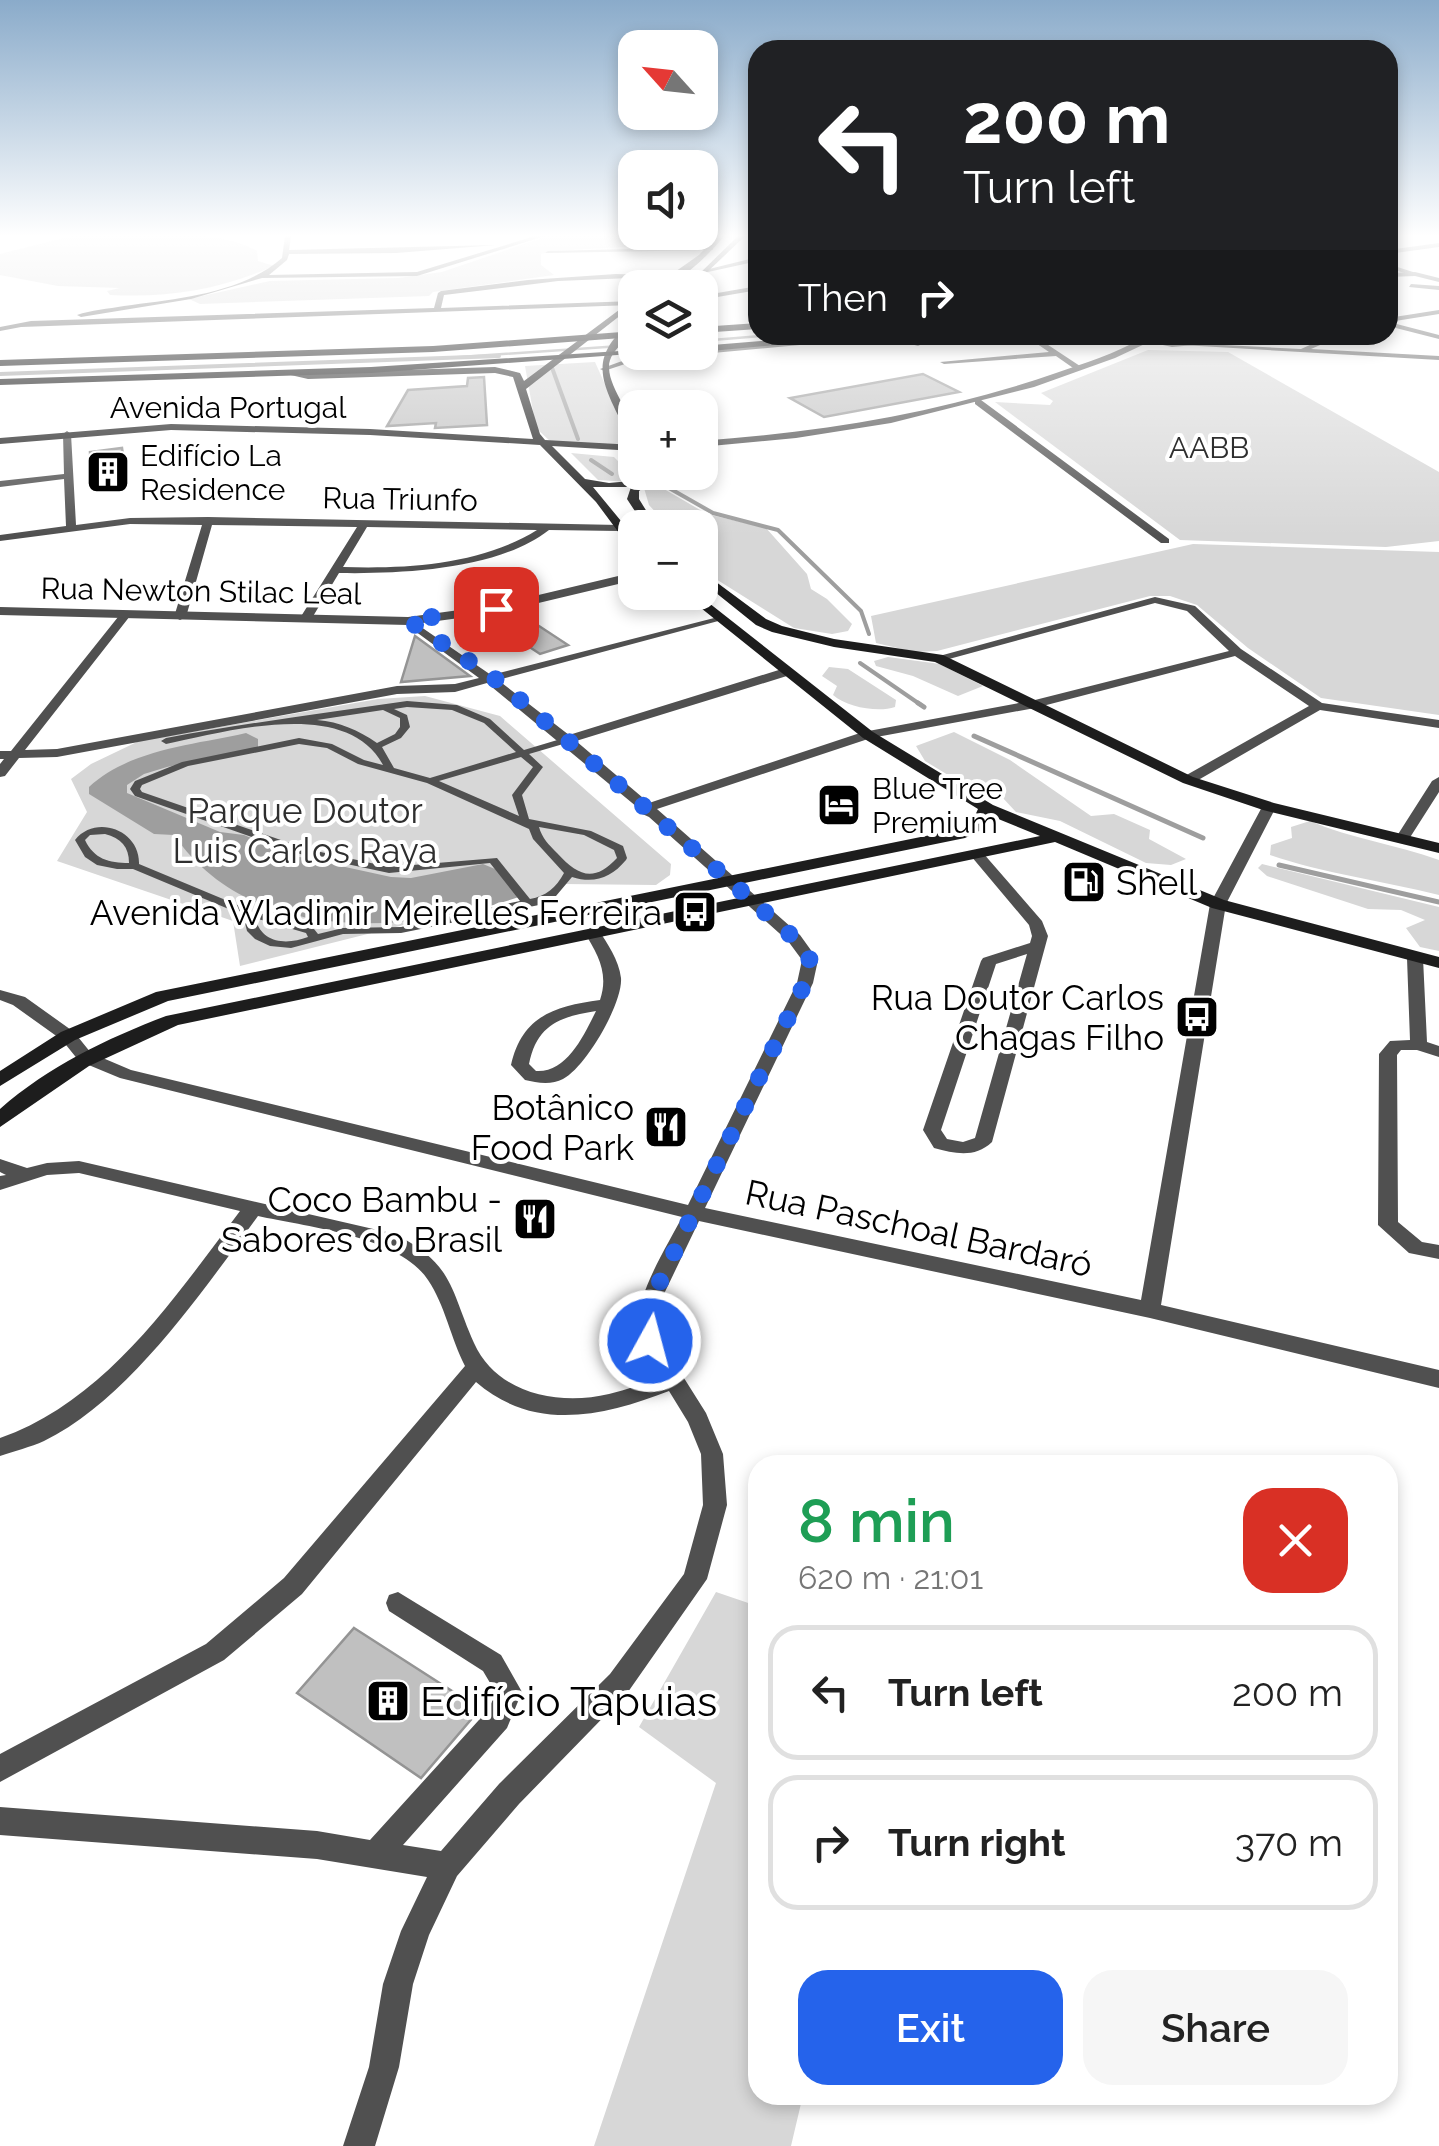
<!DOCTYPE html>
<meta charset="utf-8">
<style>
body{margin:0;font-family:Raleway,sans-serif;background:#f6f6f6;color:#222;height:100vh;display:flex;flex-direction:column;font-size:38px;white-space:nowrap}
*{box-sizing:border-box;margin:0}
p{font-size:32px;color:#767676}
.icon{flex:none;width:55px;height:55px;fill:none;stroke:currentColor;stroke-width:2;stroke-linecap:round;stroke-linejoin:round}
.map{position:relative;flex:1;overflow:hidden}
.panel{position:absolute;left:748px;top:1455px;width:650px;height:650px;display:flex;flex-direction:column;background:#fff;border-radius:30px;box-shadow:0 5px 15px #0003}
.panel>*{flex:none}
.guide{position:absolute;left:748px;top:40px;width:650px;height:305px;border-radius:30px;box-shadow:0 5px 15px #0003;background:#202124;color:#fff;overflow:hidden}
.needle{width:65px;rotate:297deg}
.buttons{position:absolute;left:618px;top:30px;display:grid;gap:20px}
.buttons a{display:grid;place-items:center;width:100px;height:100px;border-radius:20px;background:#fff;box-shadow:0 5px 15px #0003;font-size:50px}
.pin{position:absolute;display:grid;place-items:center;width:85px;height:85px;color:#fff;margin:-42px;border-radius:20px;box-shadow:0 5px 15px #0006}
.me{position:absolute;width:110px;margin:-55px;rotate:7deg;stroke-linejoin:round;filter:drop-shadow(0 0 8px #0008)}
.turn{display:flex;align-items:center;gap:35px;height:210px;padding:0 50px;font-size:45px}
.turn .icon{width:130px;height:130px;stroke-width:2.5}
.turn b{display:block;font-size:70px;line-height:85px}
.then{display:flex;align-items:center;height:95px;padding:0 50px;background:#0003;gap:20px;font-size:38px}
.round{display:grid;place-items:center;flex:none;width:105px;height:105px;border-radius:30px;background:#f6f6f6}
.overview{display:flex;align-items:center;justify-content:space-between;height:170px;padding:0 50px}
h1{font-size:60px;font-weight:600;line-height:75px;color:#1e9e55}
.button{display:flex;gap:20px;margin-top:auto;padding:20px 50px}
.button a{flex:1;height:115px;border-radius:30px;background:#2563eb;color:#fff;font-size:40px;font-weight:600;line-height:115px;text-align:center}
.button a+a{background:#f6f6f6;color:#222}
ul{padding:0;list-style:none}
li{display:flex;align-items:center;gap:30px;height:135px;margin:0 20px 15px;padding:0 30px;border:5px solid #e0e0e0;border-radius:30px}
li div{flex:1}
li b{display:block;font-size:38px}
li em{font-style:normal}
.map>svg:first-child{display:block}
.green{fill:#d7d7d7}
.water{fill:#9e9e9e}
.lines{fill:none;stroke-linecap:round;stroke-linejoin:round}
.stream-far2{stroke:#9e9e9e;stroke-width:2.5}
.stream-far1{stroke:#9e9e9e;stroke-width:4}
.stream{stroke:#9e9e9e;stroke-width:5}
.building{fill:#c0c0c0;stroke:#949494;stroke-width:2.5}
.pedestrian{fill:#505050;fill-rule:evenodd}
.minor{fill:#505050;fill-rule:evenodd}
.tertiary{fill:#505050;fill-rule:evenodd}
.secondary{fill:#1d1d1d;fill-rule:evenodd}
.primary{fill:#000;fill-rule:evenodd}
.route{stroke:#2563eb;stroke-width:18;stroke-dasharray:0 32.4}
.labels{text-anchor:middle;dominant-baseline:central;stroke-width:8;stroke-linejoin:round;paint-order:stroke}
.far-street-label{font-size:30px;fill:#000;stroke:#fff}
.far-park-label{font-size:30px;fill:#2e2e2e;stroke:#fff}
.far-poi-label{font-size:30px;fill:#000;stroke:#fff;text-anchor:start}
.park-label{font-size:35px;fill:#2e2e2e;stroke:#fff}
.poi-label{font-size:35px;fill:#000;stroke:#fff;text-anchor:end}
.street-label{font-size:35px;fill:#000;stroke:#fff}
.near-poi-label{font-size:42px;fill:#000;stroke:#fff;text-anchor:start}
</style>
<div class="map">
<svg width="1439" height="2146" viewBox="0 0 1439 2146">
<rect width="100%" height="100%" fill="#fff"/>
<path class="green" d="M72 236C124 236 212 225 257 251L258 261 274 266C219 290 169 298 110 295L107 291 120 288 58 286 0 275V254Z
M548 236H636L641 246 552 251 541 254V265L554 275 433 292 429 296 200 304 189 299 270 281 398 278 442 272Z
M1148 350 1228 352 1439 472V541L1386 547 1180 540 995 402 1050 405 1053 401 1041 393Z
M595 362 633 447 551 442 536 428 525 366Z
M571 453 614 457 623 466 635 464V472L645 473 629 482 598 480Z
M649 486 664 489 707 514 766 528 807 574 811 589 827 599 852 624 848 631 832 634 794 628 700 569V528L669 527 649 505 644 488Z
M1193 544 1439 552V715L1321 698 1248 648 1197 605 1170 596H1150L937 651 915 652 876 643 871 616Z
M888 657 940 664 983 686 958 696 913 676 876 666 874 661Z
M829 667 848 669 896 700 895 707C878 713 847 707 833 695L837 686 822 676Z
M425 696 500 716 671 864 670 875 656 885 563 884 528 904 519 896 240 966 233 921 57 861 87 812 71 779 91 764 139 741 378 699Z
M954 732 1010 760 1091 816 1114 814 1150 830 1149 839 1186 859 1171 865 1146 863 1060 821 1016 812 1001 796 953 778 925 761 916 746Z
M1310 821C1352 839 1395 844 1439 860V895C1384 881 1322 873 1270 855L1271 845 1292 838 1291 827Z
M1262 864 1439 907V951L1420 947 1406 928 1425 920 1401 910 1368 909 1267 876 1258 868Z
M716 1592 757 1606 758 2095H803L791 2146H594L716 1783 639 1727Z"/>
<path class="water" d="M246 733 258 739V747L167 767 144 774 127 785V793L220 832 244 835 295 856 391 877 411 878 483 864 495 869 519 897C406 935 250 945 174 835L154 834 89 794V787C130 749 194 745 246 733Z"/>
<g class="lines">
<path class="stream-far2" d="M700 341 772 335
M446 358 635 345"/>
<path class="stream-far1" d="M551 365 578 439
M0 374 499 356
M591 460 612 474
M654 485 669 488 713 513 778 530 861 611 869 634
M860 663 921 705"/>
<path class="stream" d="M918 703 924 707
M974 736 1203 838
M1279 865 1439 902"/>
</g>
<path class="building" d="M923 374 959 392 824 417 790 398Z
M484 377 487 425 435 428 436 423 387 426 408 390 467 386 468 378Z
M122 448 126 476 91 480 90 452Z
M495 622 510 632 536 624 568 645 540 654 522 642 496 650 467 630Z
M415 636 470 676 401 682Z
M354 1628 480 1709 421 1778 297 1693Z"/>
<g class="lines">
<path class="pedestrian" d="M407 701 457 705 490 719 524 750 564 738H570V742L529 754 543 767 522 795 529 819 591 831 623 846 627 858 626 860C611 878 594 884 572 877L556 896 539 905 401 933 343 934 291 948 270 946 255 939 247 931 243 915 133 869H117L97 865 85 857 75 840C96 814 140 830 139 864L252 911 314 929 318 934 343 928 401 927 520 901 490 863 389 873 300 854 135 796 130 789 135 781 182 762 299 738 332 744 364 760 383 765C347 696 225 732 166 744L161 741 166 738C246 723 326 713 407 701ZM407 707 452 710 484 723 516 752 430 778 394 768 382 747 401 738 410 727 407 715 394 709ZM383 710 400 718V727L395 734 377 743C358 730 340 722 317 720ZM299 744 327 748 358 764 427 783 529 829 533 839 564 873C556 888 546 896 530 899L497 858 389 867 307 849 142 792 140 789 142 785 188 766ZM521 757 533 767 512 795 519 816 439 781ZM539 827 584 835 614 850 617 858C594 883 578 876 557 853 549 845 542 838 539 827ZM105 834C121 838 129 847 129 863 109 863 94 859 85 840L90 835ZM255 918 306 933 308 937C287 945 262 944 255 918Z"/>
<path class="minor" d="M285 236H291L289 250 496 245 396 253 289 254 287 260 269 275 417 272 535 236H545L417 276 262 278 191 299 81 317 77 315C91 310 108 309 124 306 176 299 241 294 282 258Z
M1439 243V247L1388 254V250Z
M711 247 713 250 545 253 548 251Z
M758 257V261L708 272 705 270Z
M1388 264 1413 272 1414 273 1411 275 1388 268Z
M616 274 678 276 558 281 444 295 441 308 634 301 631 305 21 327 0 331V327L31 321 434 308 438 293 441 291 528 280Z
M1411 284 1439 286V290L1409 287Z
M1439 310V314L1389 322 1439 335V339L1388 326V318Z
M876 335H907L637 360 604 371 600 369 636 356 700 352V350Z
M930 335H941L918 346 911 344Z
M1024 335H1033L1083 368 1076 370 1056 356 944 364 940 362 1049 352Z
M1332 335H1343L1311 349 1439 356V360L1182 345 1186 343 1301 349Z
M975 400H981L1169 539V543H1161L975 404Z
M67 431 71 434 76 525 130 518 208 517 619 525 624 528 619 531 549 530C498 570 402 574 339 573L312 618 306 621 300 618 357 527 212 525 186 617 180 620 174 617 202 525 130 524 0 541V535L66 526 64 479 0 487V481L64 474 63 434ZM367 527 537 530C481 565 406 569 343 567Z
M1155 597 1195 606 1241 649 1322 703 1439 720V728L1320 710 1193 783H1183V777L1309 706 1235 656 1035 708 871 738 657 809 800 935 818 960 813 983 705 1208 1141 1300 1210 904 1262 807 1269 803 1276 807 1226 904 1161 1305 1439 1370V1388L1150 1318 699 1221 663 1296 657 1322 660 1340 706 1413 723 1454 727 1505 707 1579 628 1692 519 1804 457 1876 429 1935 413 1984 399 2067 375 2146H343L369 2067 383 1984 401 1931 427 1877 317 1859 0 1835V1807L317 1831 370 1840 488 1710 496 1693 483 1671 389 1611 386 1603 389 1595 398 1592 501 1655 522 1692 507 1728 403 1845 441 1851 499 1784 610 1674 684 1574 703 1505 701 1454 688 1422 669 1391C604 1416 535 1433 476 1382L302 1594 224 1660 0 1782V1754L206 1644 284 1578 465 1366C451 1339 445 1305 428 1280 399 1236 307 1227 258 1216 203 1290 129 1400 44 1441 31 1447 14 1451 0 1456V1438C106 1401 175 1297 240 1211L79 1173 47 1175 0 1190V1176L6 1175 0 1172V1159L27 1168 47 1163 79 1161 395 1234C454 1264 450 1289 474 1343 497 1394 559 1406 609 1394 627 1390 643 1383 661 1377 654 1366 645 1354 640 1342 627 1307 666 1249 682 1217L120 1078 79 1061 62 1040 13 1005 0 1000V990L25 997 74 1032 91 1053 131 1070 688 1205 797 983 802 960 788 941 649 817 638 812 637 807 487 683 455 692 397 694 57 757 19 758 5 776 0 777V764L4 759H0V751H11L122 612H130V616L25 750 57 749 397 686 455 684 479 678 404 623 402 621 408 618 491 675 722 616V620L498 680 569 735 782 669H790V675L576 741 649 803 863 732 1035 700 1229 651 1187 611 1155 603 938 662 932 658Z
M1439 777V792L1409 839 1407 842H1397L1395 839 1432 781Z
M978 852 983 853 1042 921 1048 936 992 1142C975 1158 956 1154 934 1148L923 1130 981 961 983 958 1030 943 1032 936 1029 925 971 856ZM1027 954 975 1138 963 1142 947 1139 941 1130 996 964Z
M592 927 598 929C607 943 619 960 621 978 623 1003 586 1067 563 1079 552 1085 537 1083 525 1080L511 1065C522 1016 555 1006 600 1000 609 974 598 954 584 932ZM596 1011C584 1035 567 1073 536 1071L529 1064C537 1025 559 1017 596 1011Z
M1415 953 1423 958 1427 1042 1439 1046V1057L1417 1050H1401L1397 1055 1398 1222 1422 1242 1439 1245V1259L1409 1253 1378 1225 1379 1054 1390 1041 1410 1040 1407 958Z"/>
<path class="tertiary" d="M1415 272 1439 278V282L1415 276 1388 277V273Z
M758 286V290L700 300V296Z
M1139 335 1179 342 1210 335 1206 344 1172 347 1149 342 1115 358 1034 387 891 423 796 438 700 447V441C822 432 941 413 1056 373 1085 363 1115 354 1142 338Z
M635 572V580L496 613 408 625 0 615V607L408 617 496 605Z"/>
<path class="secondary" d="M717 236H724C710 254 676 288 652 288L699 255Z
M738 236H745L702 277H696Z
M635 298V304L526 389 540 434 545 440 635 445V451L552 446 585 479 609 483 641 480 650 472H663L639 491V499L657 528H646L627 499 631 487H593L635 538V550L631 549 596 502 540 445 370 435 171 430 0 444V438L171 424 370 429 533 439 513 377 495 373 308 379 282 373 287 370 308 373 495 367 520 373 524 381Z
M635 319C635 339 608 348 609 368 610 392 635 414 635 444L630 441C608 389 579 362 635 319Z
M700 570 766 619 782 626 834 639 943 655 1193 777 1274 803 1439 843V853L1263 810 1183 783 935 662 834 647 772 632 756 625 700 580Z
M681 592H695L873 732 993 805 1224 900 1439 957V968L1212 908 1055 842 178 1025 89 1066 0 1127V1109C49 1066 106 1039 166 1016L1040 836 991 816 985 828 965 838 168 1001 75 1040 0 1086V1071L61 1032 156 992 960 829 972 822 978 809 863 738Z"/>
<path class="primary" d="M758 323V329L700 333V327Z
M635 331V337L433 352 0 366V360L433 346Z
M836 335H882L700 352V346Z
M635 350 658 352 371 373 0 385V379L371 367Z"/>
</g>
<linearGradient id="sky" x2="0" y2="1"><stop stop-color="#8aabca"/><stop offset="0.44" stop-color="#fff"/><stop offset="1" stop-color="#fff" stop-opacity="0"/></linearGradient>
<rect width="1439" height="536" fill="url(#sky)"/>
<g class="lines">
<path class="route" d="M496 609 408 620 494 678 567 740 730 881 794 938 810 960 805 983 653 1296 648 1322 650 1341"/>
</g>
<defs>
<symbol id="building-square" viewBox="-11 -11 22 22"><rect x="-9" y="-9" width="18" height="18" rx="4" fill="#000" stroke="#fff"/><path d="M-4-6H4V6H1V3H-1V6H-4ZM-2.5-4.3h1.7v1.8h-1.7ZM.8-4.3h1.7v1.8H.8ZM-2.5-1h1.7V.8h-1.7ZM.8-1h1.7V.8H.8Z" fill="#fff"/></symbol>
<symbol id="hotel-square" viewBox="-11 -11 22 22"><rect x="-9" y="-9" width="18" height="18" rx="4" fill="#000" stroke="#fff"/><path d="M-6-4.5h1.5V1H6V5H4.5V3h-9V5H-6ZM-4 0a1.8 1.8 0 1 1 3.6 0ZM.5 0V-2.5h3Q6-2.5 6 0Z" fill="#fff"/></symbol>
<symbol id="fuel-square" viewBox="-11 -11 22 22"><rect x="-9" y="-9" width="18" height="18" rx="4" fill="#000" stroke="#fff"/><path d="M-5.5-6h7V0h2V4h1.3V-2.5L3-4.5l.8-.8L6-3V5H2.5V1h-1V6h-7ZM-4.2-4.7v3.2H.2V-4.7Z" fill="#fff"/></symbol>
<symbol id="bus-square" viewBox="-11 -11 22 22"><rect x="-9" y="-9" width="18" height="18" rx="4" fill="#000" stroke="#fff"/><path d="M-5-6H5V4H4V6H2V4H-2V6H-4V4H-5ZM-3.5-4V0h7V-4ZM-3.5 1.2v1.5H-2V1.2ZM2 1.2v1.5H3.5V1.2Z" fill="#fff"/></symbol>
<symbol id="restaurant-square" viewBox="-11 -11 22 22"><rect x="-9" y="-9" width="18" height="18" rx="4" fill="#000" stroke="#fff"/><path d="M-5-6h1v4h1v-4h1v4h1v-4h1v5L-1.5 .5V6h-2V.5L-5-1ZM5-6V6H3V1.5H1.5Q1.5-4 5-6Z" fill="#fff"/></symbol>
</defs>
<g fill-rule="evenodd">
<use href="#building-square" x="83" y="447" width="50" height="50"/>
<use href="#hotel-square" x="814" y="780" width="50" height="50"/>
<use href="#fuel-square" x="1059" y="857" width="50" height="50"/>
<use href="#bus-square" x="670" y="887" width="50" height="50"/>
<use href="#bus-square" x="1172" y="992" width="50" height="50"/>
<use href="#restaurant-square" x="641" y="1102" width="50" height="50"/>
<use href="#restaurant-square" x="510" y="1194" width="50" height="50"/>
<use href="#building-square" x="363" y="1676" width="50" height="50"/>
</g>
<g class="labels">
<g class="far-street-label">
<text x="228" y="407">Avenida Portugal</text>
<text transform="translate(400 499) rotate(1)">Rua Triunfo</text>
<text transform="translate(201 591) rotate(1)">Rua Newton Stilac Leal</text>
</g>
<g class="far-park-label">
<text x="1209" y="447">AABB</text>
</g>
<g class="far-poi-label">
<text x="140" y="455">Edifício La<tspan x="140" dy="34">Residence</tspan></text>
<text x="872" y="788">Blue Tree<tspan x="872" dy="34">Premium</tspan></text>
</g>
<g class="park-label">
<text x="305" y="810">Parque Doutor<tspan x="305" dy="40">Luis Carlos Raya</tspan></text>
</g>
<g class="poi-label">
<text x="1116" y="882" text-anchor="start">Shell</text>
<text x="662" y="912">Avenida Wladimir Meirelles Ferreira</text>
<text x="1164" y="997">Rua Doutor Carlos<tspan x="1164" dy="40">Chagas Filho</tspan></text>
<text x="634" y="1107">Botânico<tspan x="634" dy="40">Food Park</tspan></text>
<text x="502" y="1199">Coco Bambu -<tspan x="502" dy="40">Sabores do Brasil</tspan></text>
</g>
<g class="street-label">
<text transform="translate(919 1228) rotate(12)">Rua Paschoal Bardaró</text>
</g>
<g class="near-poi-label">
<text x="420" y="1701">Edifício Tapuias</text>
</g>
</g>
</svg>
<div class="buttons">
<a><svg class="needle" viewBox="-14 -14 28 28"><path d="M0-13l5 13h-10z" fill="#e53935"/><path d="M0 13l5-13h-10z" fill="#767676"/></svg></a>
<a><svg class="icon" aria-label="sound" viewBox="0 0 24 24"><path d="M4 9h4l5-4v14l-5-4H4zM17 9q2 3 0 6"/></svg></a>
<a><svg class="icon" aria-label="layers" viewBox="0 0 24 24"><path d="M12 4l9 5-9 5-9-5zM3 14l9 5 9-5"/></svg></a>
<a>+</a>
<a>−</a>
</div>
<div class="pin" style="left:496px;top:609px;background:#d93025"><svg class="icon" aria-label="arrive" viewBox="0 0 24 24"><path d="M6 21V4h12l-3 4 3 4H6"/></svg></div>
<svg class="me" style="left:650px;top:1341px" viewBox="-20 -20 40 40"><circle r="17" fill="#2563eb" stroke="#fff" stroke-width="3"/><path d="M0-11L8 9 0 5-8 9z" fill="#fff"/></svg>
<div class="guide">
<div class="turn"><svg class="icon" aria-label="left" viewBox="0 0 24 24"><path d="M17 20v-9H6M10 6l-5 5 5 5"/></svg><div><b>200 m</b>Turn left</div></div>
<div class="then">Then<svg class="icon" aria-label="right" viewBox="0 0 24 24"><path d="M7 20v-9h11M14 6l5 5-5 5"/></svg></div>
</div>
<section class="panel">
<div class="overview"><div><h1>8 min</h1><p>620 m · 21:01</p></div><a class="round" style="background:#d93025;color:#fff"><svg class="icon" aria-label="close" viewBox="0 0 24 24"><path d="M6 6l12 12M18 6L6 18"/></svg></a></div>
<ul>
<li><svg class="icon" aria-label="left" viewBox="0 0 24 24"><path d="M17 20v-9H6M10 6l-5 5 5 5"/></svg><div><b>Turn left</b></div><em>200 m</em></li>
<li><svg class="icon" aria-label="right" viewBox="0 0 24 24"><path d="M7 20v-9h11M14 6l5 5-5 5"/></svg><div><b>Turn right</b></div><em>370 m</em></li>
</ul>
<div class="button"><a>Exit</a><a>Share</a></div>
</section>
</div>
